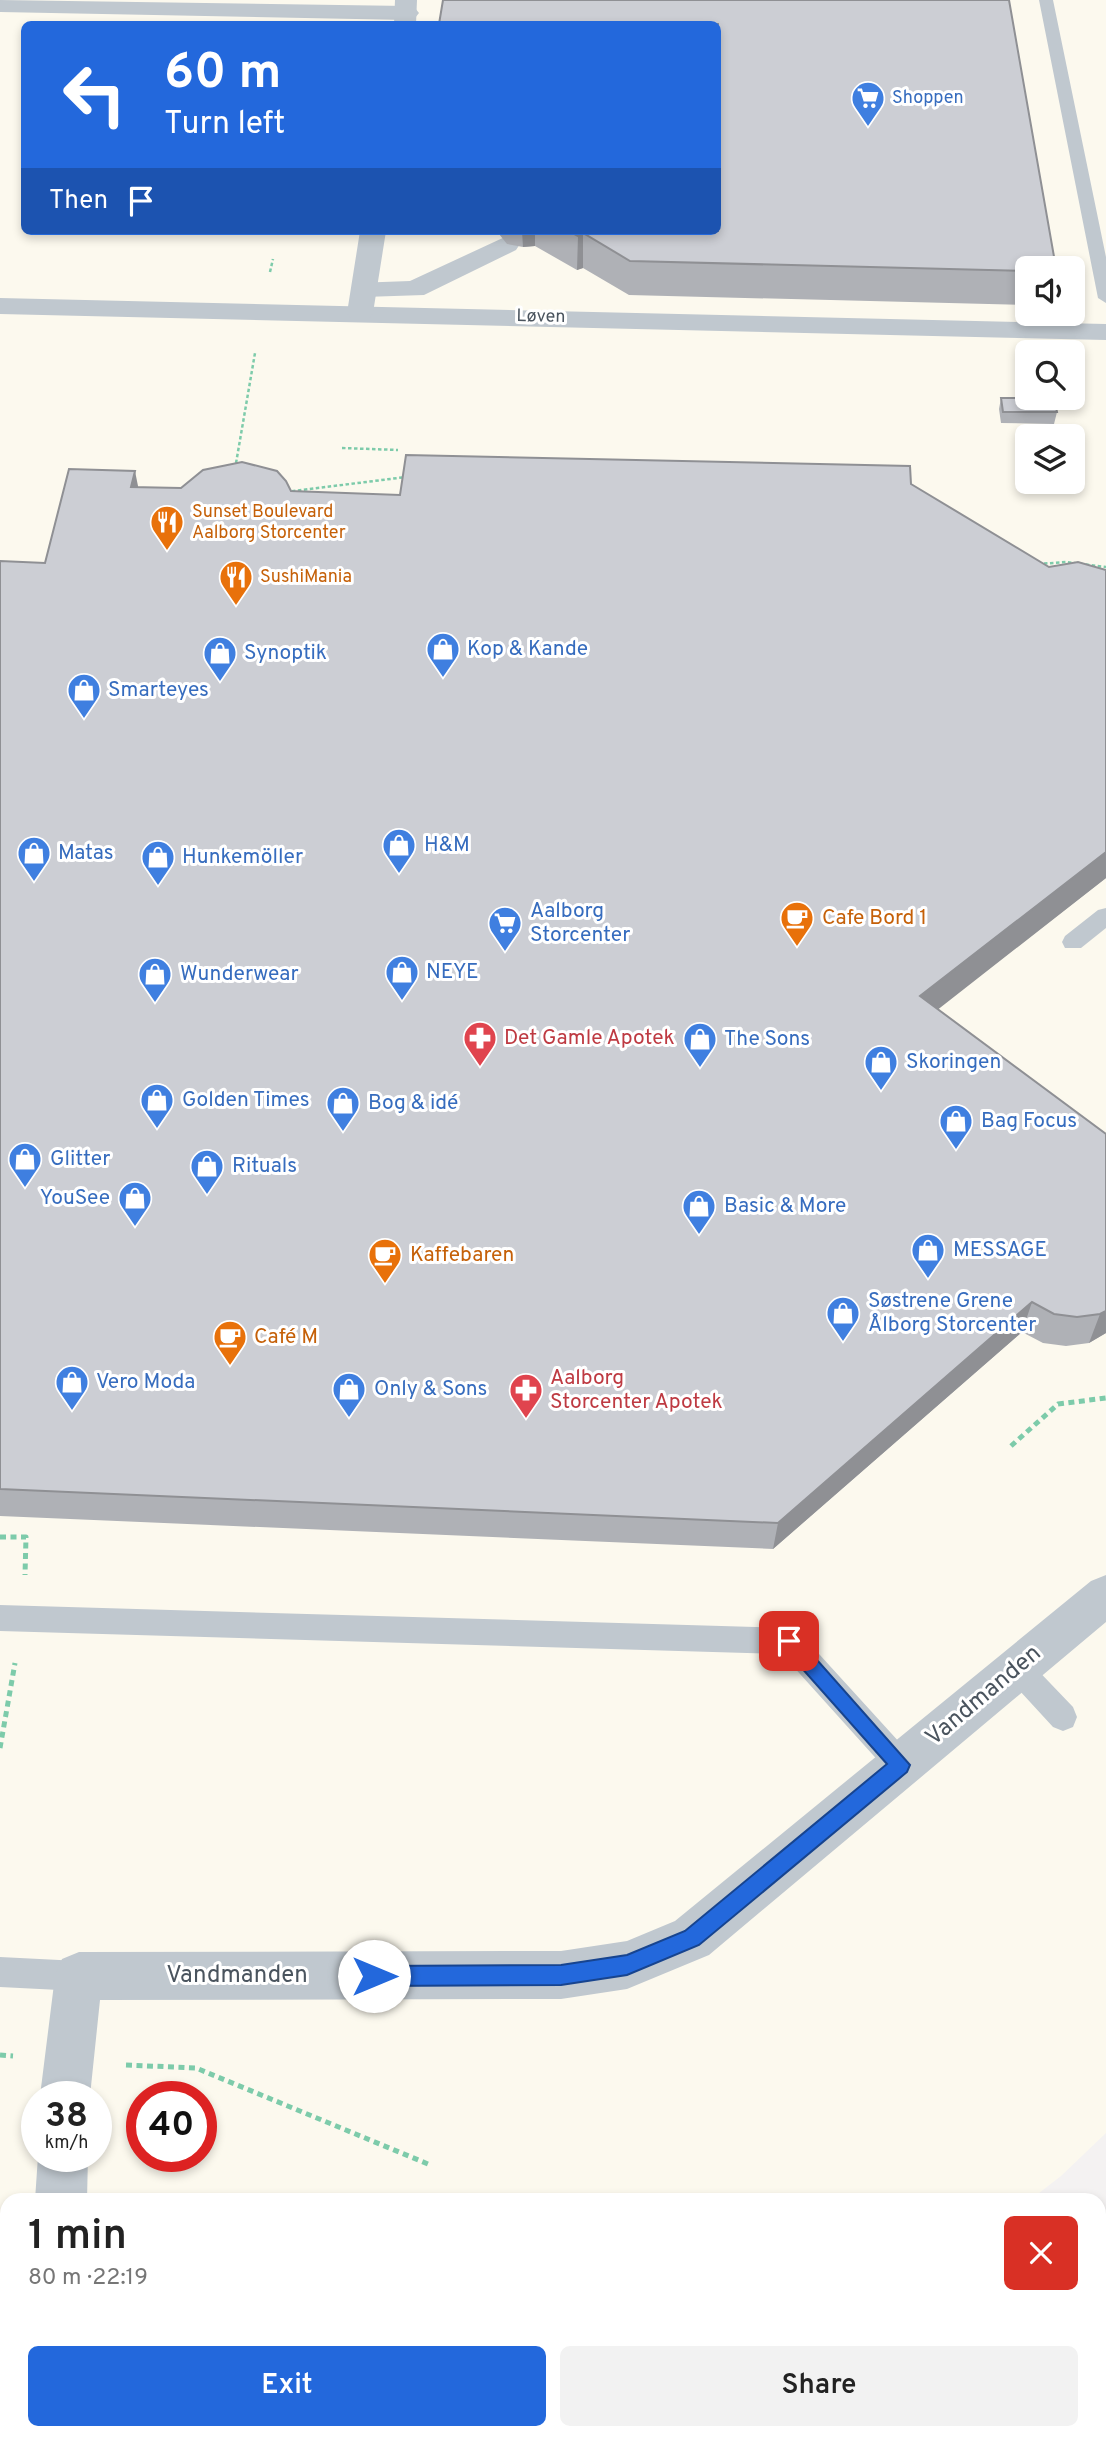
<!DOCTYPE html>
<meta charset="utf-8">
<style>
body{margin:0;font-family:Overpass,sans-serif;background:#f2f2f2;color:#222;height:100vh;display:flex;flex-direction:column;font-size:26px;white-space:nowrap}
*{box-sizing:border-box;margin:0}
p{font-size:23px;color:#767676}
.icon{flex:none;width:38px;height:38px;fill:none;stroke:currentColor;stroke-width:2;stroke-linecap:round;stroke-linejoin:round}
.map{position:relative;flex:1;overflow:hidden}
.panel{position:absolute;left:0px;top:2193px;width:1106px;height:247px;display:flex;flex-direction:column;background:#fff;border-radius:21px 21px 0 0;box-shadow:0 4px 10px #0003}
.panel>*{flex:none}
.guide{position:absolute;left:21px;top:21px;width:700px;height:214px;border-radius:10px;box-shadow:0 4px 10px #0003;background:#2368dc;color:#fff;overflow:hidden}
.fabs{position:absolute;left:1015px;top:256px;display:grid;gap:14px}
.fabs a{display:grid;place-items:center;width:70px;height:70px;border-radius:10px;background:#fff;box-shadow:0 4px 10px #0003;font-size:35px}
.speed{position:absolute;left:21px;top:2081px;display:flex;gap:14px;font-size:35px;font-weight:700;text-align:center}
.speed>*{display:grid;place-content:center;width:91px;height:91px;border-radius:50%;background:#fff;box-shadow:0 4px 10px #0003;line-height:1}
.speed small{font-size:18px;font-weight:400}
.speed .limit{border:10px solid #d22;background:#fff;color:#111}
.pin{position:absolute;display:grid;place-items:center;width:60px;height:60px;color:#fff;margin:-30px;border-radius:14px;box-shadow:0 4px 10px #0006}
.me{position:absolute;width:77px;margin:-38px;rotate:90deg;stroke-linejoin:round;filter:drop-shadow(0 0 5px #0008)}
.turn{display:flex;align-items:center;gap:24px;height:147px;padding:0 28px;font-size:32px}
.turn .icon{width:91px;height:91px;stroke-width:2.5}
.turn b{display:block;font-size:49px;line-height:60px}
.then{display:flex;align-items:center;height:66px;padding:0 28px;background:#0003;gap:14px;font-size:26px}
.round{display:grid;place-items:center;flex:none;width:74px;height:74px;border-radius:10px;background:#f2f2f2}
.summary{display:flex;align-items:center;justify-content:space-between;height:119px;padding:0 28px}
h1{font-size:42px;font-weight:600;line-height:52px}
.button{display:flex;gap:14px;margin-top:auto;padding:14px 28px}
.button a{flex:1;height:80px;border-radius:10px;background:#2368dc;color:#fff;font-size:28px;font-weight:600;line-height:80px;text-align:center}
.button a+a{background:#f2f2f2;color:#222}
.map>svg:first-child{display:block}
.commercial{fill:#fcf9ee;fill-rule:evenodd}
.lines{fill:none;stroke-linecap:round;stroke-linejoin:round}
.path-far1{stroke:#7dcbaa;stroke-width:2.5;stroke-dasharray:3.5 2.5;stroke-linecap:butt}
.path{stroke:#7dcbaa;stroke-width:5;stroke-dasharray:6 4.5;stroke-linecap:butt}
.service{fill:#c0c8cf;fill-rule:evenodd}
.pedestrian{fill:#c0c8cf;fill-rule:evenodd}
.minor{fill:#c0c8cf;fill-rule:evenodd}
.tertiary{fill:#c0c8cf;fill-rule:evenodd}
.wall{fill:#afb1b6}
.shaded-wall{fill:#8f9094}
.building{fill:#ccced4;stroke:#8f9094;stroke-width:2}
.route{fill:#2368dc;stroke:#17448f;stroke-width:2}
.labels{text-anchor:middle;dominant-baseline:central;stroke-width:6;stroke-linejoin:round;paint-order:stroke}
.far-shop-label{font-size:18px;fill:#366cbe;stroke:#fff;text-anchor:start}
.far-street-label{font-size:18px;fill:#4a545e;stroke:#fff}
.far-food-label{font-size:18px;fill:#c56008;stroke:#fff;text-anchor:start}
.shop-label{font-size:21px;fill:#366cbe;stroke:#fff;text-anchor:start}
.food-label{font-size:21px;fill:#c56008;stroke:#fff;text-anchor:start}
.health-label{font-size:21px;fill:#be3a42;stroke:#fff;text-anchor:start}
.near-street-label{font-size:24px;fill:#4a545e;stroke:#fff}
</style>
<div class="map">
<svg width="1106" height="2438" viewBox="0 0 1106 2438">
<rect width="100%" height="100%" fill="#f4f2f2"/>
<path class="commercial" d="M0 0H1106V2133L1061 2176 1030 2200H7V2432L729 2433 723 2438H0ZM24 24H718V231H24ZM1027 268H1073V313H1027ZM1027 352H1073V397H1027ZM1027 436H1073V481H1027ZM37 2096H96V2156H37ZM142 2096H201V2156H142Z"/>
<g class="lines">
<path class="path-far1" d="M270 272 273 259
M342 448 398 450
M235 469 255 353
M286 492 406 477
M1038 564 1066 562 1106 567"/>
<path class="path" d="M1011 1446 1058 1404 1106 1398
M0 1537H26L25 1575
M0 1748 15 1663
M0 2055 13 2056
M126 2065 196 2068 428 2164"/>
<path class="service" d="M1039 0H1053L1106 257V303L1098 298Z
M1106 908V928L1081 948H1065L1062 942 1065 936 1098 910Z
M0 1605 789 1628 799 1632 911 1755 915 1765 911 1775 901 1779 891 1775 782 1654 0 1631Z
M1018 1656 1028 1660 1073 1707 1077 1717 1073 1727 1063 1731 1053 1727 1008 1678 1004 1669 1008 1660Z
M0 1957 79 1961 90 1965 94 1976 90 1987 79 1991 0 1987Z
M1053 2432H1089L1091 2438H1055Z"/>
<path class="pedestrian" d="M507 236 516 238 520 244 516 250 424 295 364 297 355 295 351 289 355 283 410 281Z"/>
<path class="minor" d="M0 0 407 6 415 8 419 13 415 18 407 20 0 12Z
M0 298 1106 324V340L0 314Z"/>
<path class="tertiary" d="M395 0H417L416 24H394Z
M360 231H386L373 313 369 319H351L347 313Z
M1106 1575V1622L709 1955 627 1989 561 1999 100 2000 90 2096H40L55 1976 62 1959 79 1952 561 1951 627 1941 675 1921 1091 1581Z
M38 2156H88L87 2200H35Z
M1106 2234V2289L1099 2292V2237Z
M56 2432H110L111 2438H57Z
M902 2432H960L958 2438H900Z"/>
</g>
<path class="wall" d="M499 231H718L1027 268V305L629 295 583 268 577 270 535 246 523 247 507 244 499 234Z
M1001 398 1057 412 1054 424 1001 423 999 409Z
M911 484 1049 567 1106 570V878L937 1009 1106 1134V1333L1089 1343 1066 1346 1043 1343 1022 1332 773 1549 0 1516V561L45 563 138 487 400 495Z"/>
<path class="shaded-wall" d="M522 231H535V246L523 247Z
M583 233V268L577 270 578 236Z
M135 471 142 506 131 487Z
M1106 852V878L913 1029 920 996Z
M1032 1302 1022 1332 773 1549 778 1523Z
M1106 1311V1333L1089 1343 1100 1314Z"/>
<path class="building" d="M443 0H1009L1056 268H1027V271L630 261 583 233 578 236 569 231H718V24H439Z
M1001 398H1054L1057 412H1003Z
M406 455 910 466 911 484 1049 567 1078 562 1106 570V852L920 996 1106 1134V1311L1100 1314 1077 1317 1054 1314 1032 1302 778 1523 0 1489V561L45 563 69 469 135 471 131 487 181 488 203 470 242 462 277 471 286 481 291 491 400 495Z"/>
<path class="route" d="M789 1632 795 1635 910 1765 907 1772 699 1945 627 1975 561 1985 374 1986 367 1983 364 1976 367 1969 374 1966 561 1965 627 1955 685 1931 887 1764 783 1647 780 1641 783 1635Z"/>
<defs>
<symbol id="supermarket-pin" viewBox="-11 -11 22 30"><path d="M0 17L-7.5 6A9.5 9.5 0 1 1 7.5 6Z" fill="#3f7fe0" stroke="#fff"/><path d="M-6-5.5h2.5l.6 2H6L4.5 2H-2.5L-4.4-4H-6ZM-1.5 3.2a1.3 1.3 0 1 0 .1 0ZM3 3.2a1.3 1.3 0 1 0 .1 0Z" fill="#fff"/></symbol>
<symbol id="restaurant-pin" viewBox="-11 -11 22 30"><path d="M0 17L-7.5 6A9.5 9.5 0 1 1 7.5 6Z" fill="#e8710a" stroke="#fff"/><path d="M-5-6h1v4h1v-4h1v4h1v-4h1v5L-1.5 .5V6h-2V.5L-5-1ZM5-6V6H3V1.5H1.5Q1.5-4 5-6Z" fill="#fff"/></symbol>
<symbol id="shop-pin" viewBox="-11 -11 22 30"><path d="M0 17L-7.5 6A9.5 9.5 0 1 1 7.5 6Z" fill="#3f7fe0" stroke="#fff"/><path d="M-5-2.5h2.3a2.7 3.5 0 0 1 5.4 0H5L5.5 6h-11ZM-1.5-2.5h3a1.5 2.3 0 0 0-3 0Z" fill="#fff"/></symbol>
<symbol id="cafe-pin" viewBox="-11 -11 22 30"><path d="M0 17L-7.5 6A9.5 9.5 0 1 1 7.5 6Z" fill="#e8710a" stroke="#fff"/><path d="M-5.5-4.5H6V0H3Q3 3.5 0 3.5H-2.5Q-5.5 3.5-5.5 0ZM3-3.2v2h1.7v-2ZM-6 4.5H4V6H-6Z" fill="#fff"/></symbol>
<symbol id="pharmacy-pin" viewBox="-11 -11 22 30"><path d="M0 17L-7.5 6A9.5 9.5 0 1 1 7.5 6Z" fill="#e0444e" stroke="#fff"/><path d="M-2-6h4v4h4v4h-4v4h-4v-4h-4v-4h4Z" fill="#fff"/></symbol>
</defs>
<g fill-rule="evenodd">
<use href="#supermarket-pin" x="849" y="79" width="38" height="52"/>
<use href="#restaurant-pin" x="148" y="503" width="38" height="52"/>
<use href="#restaurant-pin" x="217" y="558" width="38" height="52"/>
<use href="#shop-pin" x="424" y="630" width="38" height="52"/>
<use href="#shop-pin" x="201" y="634" width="38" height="52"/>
<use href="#shop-pin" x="65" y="671" width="38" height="52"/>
<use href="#shop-pin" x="380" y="826" width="38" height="52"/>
<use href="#shop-pin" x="15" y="834" width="38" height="52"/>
<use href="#shop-pin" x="139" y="838" width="38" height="52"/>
<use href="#cafe-pin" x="778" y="899" width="38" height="52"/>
<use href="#supermarket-pin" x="486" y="904" width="38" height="52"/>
<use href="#shop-pin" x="383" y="953" width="38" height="52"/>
<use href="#shop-pin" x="136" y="955" width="38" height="52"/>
<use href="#pharmacy-pin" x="461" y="1019" width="38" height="52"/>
<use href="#shop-pin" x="681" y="1020" width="38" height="52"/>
<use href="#shop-pin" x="862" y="1043" width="38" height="52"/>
<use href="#shop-pin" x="138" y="1081" width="38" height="52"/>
<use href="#shop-pin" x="324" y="1084" width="38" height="52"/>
<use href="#shop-pin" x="937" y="1102" width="38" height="52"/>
<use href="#shop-pin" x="6" y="1140" width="38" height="52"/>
<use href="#shop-pin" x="188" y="1147" width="38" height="52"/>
<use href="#shop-pin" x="116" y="1179" width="38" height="52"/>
<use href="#shop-pin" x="680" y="1187" width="38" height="52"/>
<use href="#shop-pin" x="909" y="1231" width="38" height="52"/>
<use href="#cafe-pin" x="366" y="1236" width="38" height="52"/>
<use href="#shop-pin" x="824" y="1294" width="38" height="52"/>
<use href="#cafe-pin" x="211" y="1318" width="38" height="52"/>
<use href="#shop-pin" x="53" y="1363" width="38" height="52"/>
<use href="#shop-pin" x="330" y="1370" width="38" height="52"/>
<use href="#pharmacy-pin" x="507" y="1371" width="38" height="52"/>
</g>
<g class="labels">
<g class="far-shop-label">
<text x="892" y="98">Shoppen</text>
</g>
<g class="far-street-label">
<text transform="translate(541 317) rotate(1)">Løven</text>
</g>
<g class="far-food-label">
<text x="192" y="512">Sunset Boulevard<tspan x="192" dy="21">Aalborg Storcenter</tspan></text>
<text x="260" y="577">SushiMania</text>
</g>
<g class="shop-label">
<text x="467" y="649">Kop &amp; Kande</text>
<text x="244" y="653">Synoptik</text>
<text x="108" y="690">Smarteyes</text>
<text x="424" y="845">H&amp;M</text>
<text x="58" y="853">Matas</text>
<text x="182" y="857">Hunkemöller</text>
<text x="530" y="911">Aalborg<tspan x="530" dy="24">Storcenter</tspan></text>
<text x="426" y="972">NEYE</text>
<text x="180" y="974">Wunderwear</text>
<text x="724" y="1039">The Sons</text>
<text x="906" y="1062">Skoringen</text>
<text x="182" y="1100">Golden Times</text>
<text x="368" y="1103">Bog &amp; idé</text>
<text x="981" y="1121">Bag Focus</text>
<text x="50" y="1159">Glitter</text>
<text x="232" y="1166">Rituals</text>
<text x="110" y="1198" text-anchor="end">YouSee</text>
<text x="724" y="1206">Basic &amp; More</text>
<text x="953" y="1250">MESSAGE</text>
<text x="868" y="1301">Søstrene Grene<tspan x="868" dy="24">Ålborg Storcenter</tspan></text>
<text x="96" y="1382">Vero Moda</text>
<text x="374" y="1389">Only &amp; Sons</text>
</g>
<g class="food-label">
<text x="822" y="918">Cafe Bord 1</text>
<text x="410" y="1255">Kaffebaren</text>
<text x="254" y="1337">Café M</text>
</g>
<g class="health-label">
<text x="504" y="1038">Det Gamle Apotek</text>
<text x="550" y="1378">Aalborg<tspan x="550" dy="24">Storcenter Apotek</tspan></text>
</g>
<g class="near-street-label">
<text transform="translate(984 1696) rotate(-40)">Vandmanden</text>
<text x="237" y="1976">Vandmanden</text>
</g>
</g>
</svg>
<div class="fabs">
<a><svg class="icon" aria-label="sound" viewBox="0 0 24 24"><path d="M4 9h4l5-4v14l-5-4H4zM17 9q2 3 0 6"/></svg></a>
<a><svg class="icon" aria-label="search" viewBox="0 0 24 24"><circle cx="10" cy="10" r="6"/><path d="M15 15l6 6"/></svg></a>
<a><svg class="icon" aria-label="layers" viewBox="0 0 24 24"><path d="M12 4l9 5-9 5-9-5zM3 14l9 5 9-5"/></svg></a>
</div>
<div class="speed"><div>38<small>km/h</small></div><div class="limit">40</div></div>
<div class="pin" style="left:789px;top:1641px;background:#d93025"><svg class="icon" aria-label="arrive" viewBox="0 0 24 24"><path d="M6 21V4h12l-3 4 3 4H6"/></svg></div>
<svg class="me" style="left:374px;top:1976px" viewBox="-20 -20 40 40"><circle r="19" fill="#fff"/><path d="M0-13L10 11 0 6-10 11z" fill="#2368dc"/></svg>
<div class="guide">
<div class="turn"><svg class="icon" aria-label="left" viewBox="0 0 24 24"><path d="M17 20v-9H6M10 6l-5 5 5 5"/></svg><div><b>60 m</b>Turn left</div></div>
<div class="then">Then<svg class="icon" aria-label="arrive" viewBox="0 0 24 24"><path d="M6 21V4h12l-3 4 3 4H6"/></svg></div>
</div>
<section class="panel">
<div class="summary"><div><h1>1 min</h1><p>80 m · 22:19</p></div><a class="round" style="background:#d93025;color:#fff"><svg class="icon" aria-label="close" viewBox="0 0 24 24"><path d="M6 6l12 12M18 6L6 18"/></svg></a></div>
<div class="button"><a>Exit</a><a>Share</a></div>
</section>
</div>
